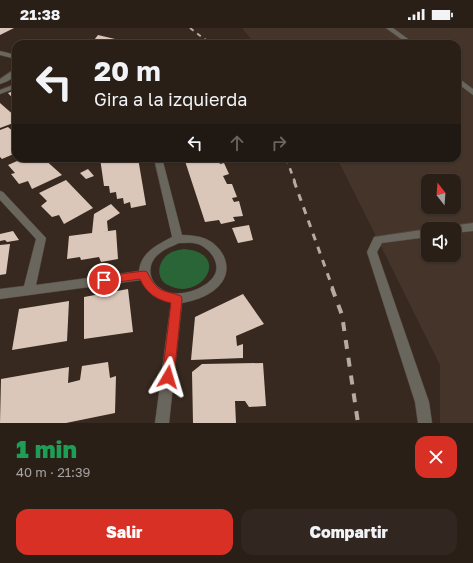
<!DOCTYPE html>
<html lang="es">
<meta charset="utf-8">
<style>
body{margin:0;font-family:"Golos Text",sans-serif;background:#312720;color:#f1f3f6;height:100vh;display:flex;flex-direction:column;font-size:15px;white-space:nowrap}
*{box-sizing:border-box;margin:0}
p{font-size:13px;color:#a5a2a1}
.icon{flex:none;width:22px;height:22px;fill:none;stroke:currentColor;stroke-width:2;stroke-linecap:round;stroke-linejoin:round}
.map{position:relative;height:395px;overflow:hidden}
.details{display:flex;flex-direction:column;background:#291f17;flex:1}
.details>*{flex:none}
.hud{position:absolute;left:12px;top:12px;width:449px;height:122px;border-radius:12px;box-shadow:0 1px 3px #0004,0 0 0 1px #453d36;background:#291f17;color:#f1f3f6;overflow:hidden}
.needle{width:26px;rotate:343deg}
.buttons{position:absolute;left:421px;top:146px;display:grid;gap:8px}
.buttons a{display:grid;place-items:center;width:40px;height:40px;border-radius:8px;background:#291f17;box-shadow:0 1px 3px #0004,0 0 0 1px #453d36;font-size:20px}
.pin{position:absolute;display:grid;place-items:center;width:34px;height:34px;color:#fff;margin:-17px;border:2px solid #fff;border-radius:50%;box-shadow:0 1px 4px #0007}
.me{position:absolute;width:44px;margin:-22px;rotate:7deg;stroke-linejoin:round;filter:drop-shadow(0 0 3px #0008)}
.turn{display:flex;align-items:center;gap:14px;height:84px;padding:0 16px;font-size:18px}
.turn .icon{width:52px;height:52px;stroke-width:2.5}
.turn b{display:block;font-size:28px;line-height:34px}
.lanes{display:flex;align-items:center;height:38px;padding:0 16px;background:#0003;justify-content:center;gap:20px;direction:ltr}
.lanes .off{opacity:.35}
.round{display:grid;place-items:center;flex:none;width:42px;height:42px;border-radius:12px;background:#312720}
.head{display:flex;align-items:center;justify-content:space-between;height:68px;padding:0 16px}
h1{font-size:24px;font-weight:800;line-height:30px;color:#1e9e55}
.button{display:flex;gap:8px;margin-top:auto;padding:8px 16px}
.button a{flex:1;height:46px;border-radius:12px;background:#d93025;color:#fff;font-size:16px;font-weight:800;line-height:46px;text-align:center}
.button a+a{background:#312720;color:#f1f3f6}
.status{display:flex;justify-content:space-between;align-items:center;height:28px;padding:0 20px;background:#291f17;direction:ltr}
.status svg{height:11px;fill:currentColor}
.map>svg:first-child{display:block}
.industrial{fill:#44342a;fill-rule:evenodd}
.green{fill:#296536}
.building{fill:#dac7ba}
.lines{fill:none;stroke-linecap:round;stroke-linejoin:round}
.minor-casing{stroke:#54463d;stroke-width:1}
.minor{fill:#69665e;fill-rule:evenodd}
.rail-far3{stroke:#b5aba3;stroke-width:2;stroke-dasharray:4.5 4.5;stroke-linecap:butt}
.rail-far2{stroke:#b5aba3;stroke-width:2.5;stroke-dasharray:5.5 5.5;stroke-linecap:butt}
.rail-far1{stroke:#b5aba3;stroke-width:3;stroke-dasharray:7 7;stroke-linecap:butt}
.rail{stroke:#b5aba3;stroke-width:4;stroke-dasharray:9 9;stroke-linecap:butt}
.route{fill:#d93025;stroke:#8d1f18}
</style>
<div class="status"><b>21:38</b><svg viewBox="0 0 49 12"><path d="M0 12V9h3v3zM5 12V6h3v6zM10 12V3h3v9zM15 12V0h3v12zM26 1h20v11H26zM47 4h2v5h-2z"/></svg></div>
<div class="map">
<svg width="473" height="395" viewBox="0 0 473 395">
<rect width="100%" height="100%" fill="#37291f"/>
<path class="industrial" d="M242 0H473V395H440V337L337 130H457V16H255ZM428 153H454V179H428ZM428 201H454V227H428Z"/>
<path class="green" d="M184 221C233 225 201 275 168 257 156 251 157 236 167 227 172 223 178 222 184 221Z"/>
<path class="building" d="M0 0H14L0 7Z
M98 7 132 15 91 16Z
M16 62V74L8 65Z
M0 75 16 89V94L0 100Z
M8 99 16 106V125L2 131 0 129V102Z
M24 130H43L62 147 32 161 28 153 19 156 11 146 15 145 8 137Z
M100 130H138L146 177 131 180 130 174 124 176 123 170 117 171 116 164 110 165 109 158H104Z
M184 130H217L220 136 224 135 229 146 223 148 227 156H232L237 169 232 170 234 174 239 173 243 188 233 189 235 193 221 196 219 192 205 194Z
M88 141 94 148 86 151 80 145Z
M66 152 93 180 64 196 59 187 52 189 41 178 47 173 39 165Z
M111 176 120 185 107 193 108 203 101 204 116 202 118 231 101 234 99 229 81 232 80 229 67 231 69 208 92 205 94 186Z
M249 197 253 212 238 215 232 200Z
M13 203 19 212 7 214 5 212 0 213V206Z
M10 216 6 246 0 247V217Z
M128 261 133 304 84 311V269Z
M243 266 264 296 236 308 237 318 243 316V330L191 332 195 289Z
M69 273 67 313 12 322 19 281Z
M108 334 110 350 116 348 115 385 66 395H0L1 351 69 339 68 355 80 352 82 338Z
M263 335 266 378 249 379 245 373H235L236 395H193L192 344 202 336Z"/>
<g class="lines">
<defs>
<path id="minor" d="M386 0H393L415 16H408Z
M0 23 16 27V31L0 27Z
M16 40C16 50 9 53 0 56V51Z
M457 49 473 61V67L457 55Z
M16 56V60L0 66V62Z
M154 130H162L182 207C190 207 199 208 206 211 222 218 233 238 222 254 213 267 197 272 182 275L169 395H155L171 274C155 271 148 266 141 252L0 271V261L24 258 36 211 0 172V163L3 164 46 210 36 257 139 243C141 224 157 217 172 209ZM179 215C185 215 192 214 198 216 209 220 222 235 214 248 206 261 179 270 165 263 148 256 145 236 160 225 166 220 173 218 179 215Z
M473 195V203L454 205V201H449L450 198Z
M428 201V209L382 215 377 224 429 374 432 395H418L415 374 367 224 374 209Z"/>
</defs>
<use href="#minor" class="minor-casing"/>
<use href="#minor" class="minor"/>
<path class="rail-far3" d="M190 0 211 16"/>
<path class="rail-far2" d="M286 130 295 154"/>
<path class="rail-far1" d="M294 153 333 261"/>
<path class="rail" d="M332 260 342 287 358 395"/>
</g>
<path class="route" d="M144 243 147 244C158 265 160 261 181 268L182 271 174 349 172 353 168 354 164 353 162 349 171 275C157 272 146 265 140 251L104 256 100 255 99 252 100 249 104 248Z"/>
</svg>
<div class="buttons">
<a><svg class="needle" viewBox="-14 -14 28 28"><path d="M0-13l5 13h-10z" fill="#e53935"/><path d="M0 13l5-13h-10z" fill="#a5a2a1"/></svg></a>
<a><svg class="icon" aria-label="sound" viewBox="0 0 24 24"><path d="M4 9h4l5-4v14l-5-4H4zM17 9q2 3 0 6"/></svg></a>
</div>
<div class="pin" style="left:104px;top:252px;background:#d93025"><svg class="icon" aria-label="arrive" viewBox="0 0 24 24"><path d="M6 21V4h12l-3 4 3 4H6"/></svg></div>
<svg class="me" style="left:168px;top:349px" viewBox="-20 -20 40 40"><path d="M0-17L14 15 0 8-14 15z" fill="#d93025" stroke="#fff" stroke-width="4"/></svg>
<div class="hud">
<div class="turn"><svg class="icon" aria-label="left" viewBox="0 0 24 24"><path d="M17 20v-9H6M10 6l-5 5 5 5"/></svg><div><b>20 m</b>Gira a la izquierda</div></div>
<div class="lanes"><svg class="icon" aria-label="left" viewBox="0 0 24 24"><path d="M17 20v-9H6M10 6l-5 5 5 5"/></svg><svg class="icon off" aria-label="ahead" viewBox="0 0 24 24"><path d="M12 20V5M6 11l6-6 6 6"/></svg><svg class="icon off" aria-label="right" viewBox="0 0 24 24"><path d="M7 20v-9h11M14 6l5 5-5 5"/></svg></div>
</div>
</div>
<section class="details">
<div class="head"><div><h1>1 min</h1><p>40 m · 21:39</p></div><a class="round" style="background:#d93025;color:#fff"><svg class="icon" aria-label="close" viewBox="0 0 24 24"><path d="M6 6l12 12M18 6L6 18"/></svg></a></div>
<div class="button"><a>Salir</a><a>Compartir</a></div>
</section>
